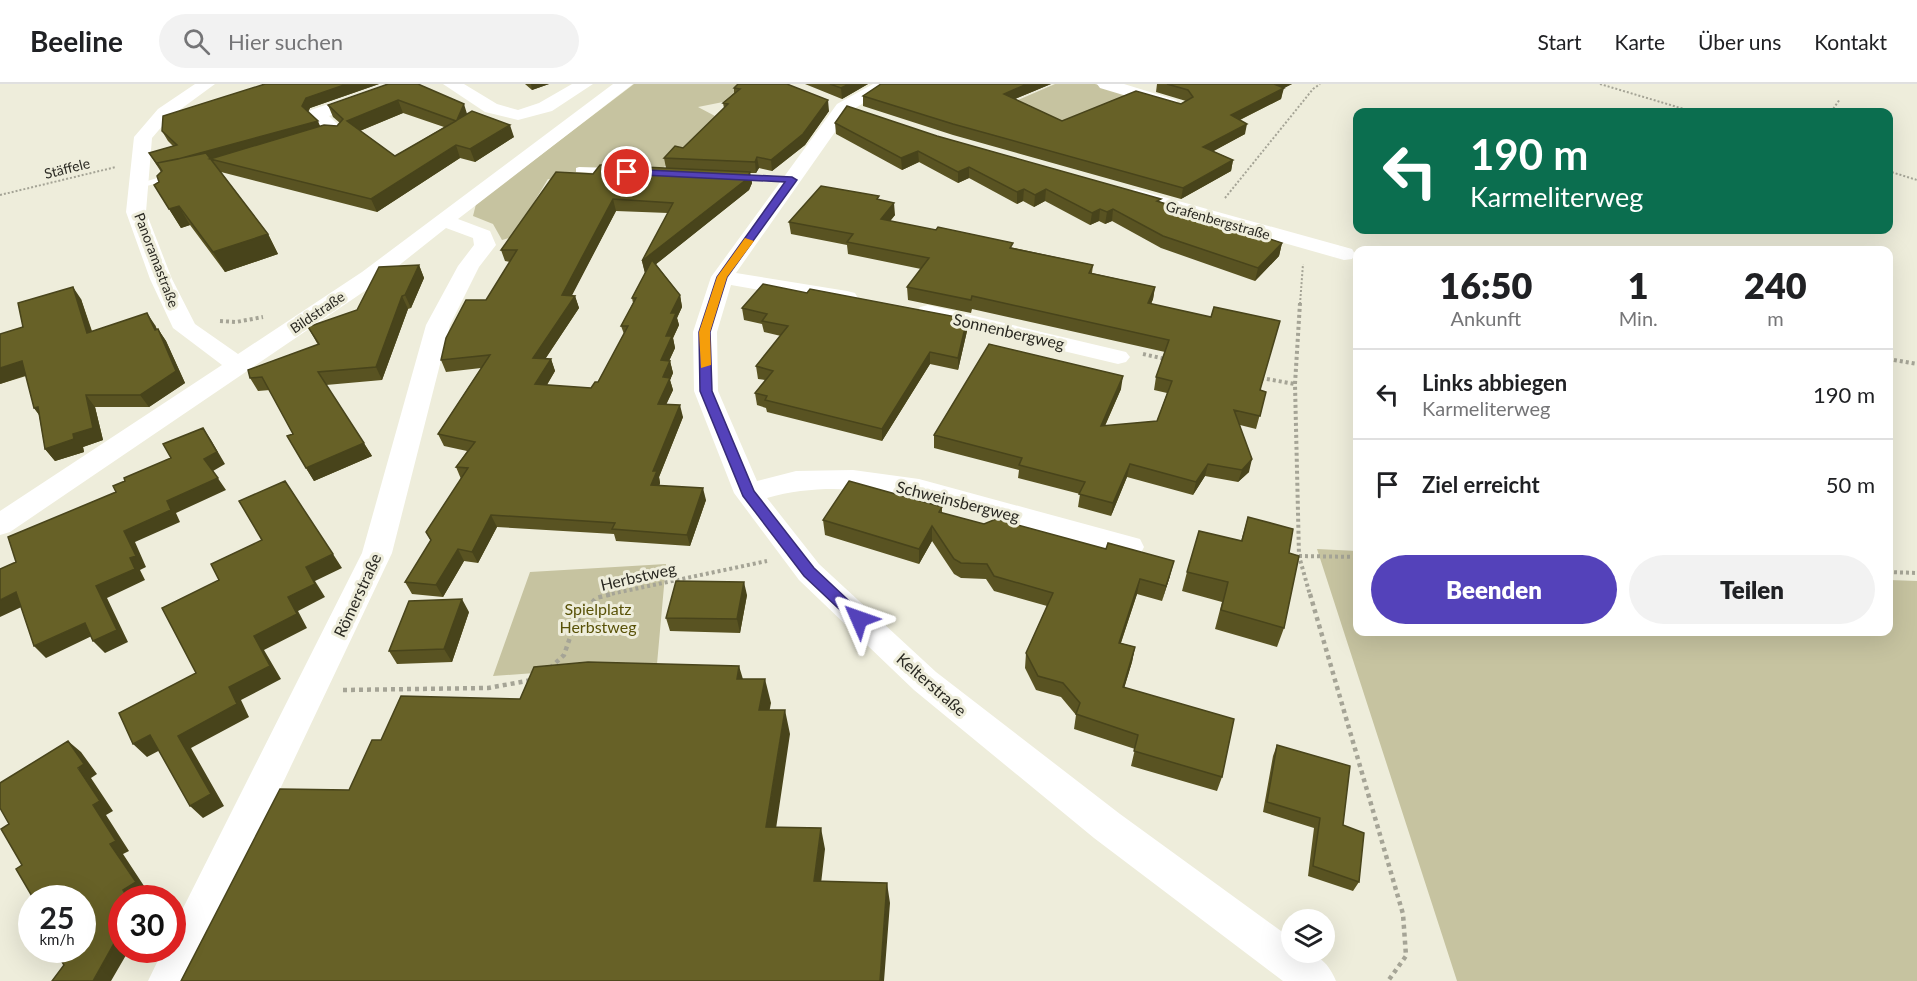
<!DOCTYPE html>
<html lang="de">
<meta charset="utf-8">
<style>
body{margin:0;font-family:Lato,sans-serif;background:#f2f2f2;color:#202124;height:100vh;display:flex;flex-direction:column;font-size:22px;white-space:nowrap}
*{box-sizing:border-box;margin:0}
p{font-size:20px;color:#757577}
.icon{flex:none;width:33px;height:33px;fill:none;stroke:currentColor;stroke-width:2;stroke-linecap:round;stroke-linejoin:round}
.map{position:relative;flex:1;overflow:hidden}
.drawer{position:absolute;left:1353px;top:162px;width:540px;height:390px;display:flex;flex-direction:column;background:#fff;border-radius:12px;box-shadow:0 6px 24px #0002}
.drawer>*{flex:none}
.banner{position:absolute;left:1353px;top:24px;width:540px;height:126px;border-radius:12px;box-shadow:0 6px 24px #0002;background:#0b6e4f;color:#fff;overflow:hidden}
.tools{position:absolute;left:1281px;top:825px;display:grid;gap:12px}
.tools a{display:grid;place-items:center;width:54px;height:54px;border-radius:50%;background:#fff;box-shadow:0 6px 24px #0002;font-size:30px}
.speed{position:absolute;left:18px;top:801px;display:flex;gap:12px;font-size:30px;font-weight:700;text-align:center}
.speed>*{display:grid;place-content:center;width:78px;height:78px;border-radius:50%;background:#fff;box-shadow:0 6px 24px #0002;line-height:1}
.speed small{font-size:15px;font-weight:400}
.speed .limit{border:9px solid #d22;background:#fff;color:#111}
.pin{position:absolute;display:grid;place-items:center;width:51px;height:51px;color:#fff;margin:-26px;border:3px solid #fff;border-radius:50%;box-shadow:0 2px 6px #0007}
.me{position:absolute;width:66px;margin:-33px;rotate:313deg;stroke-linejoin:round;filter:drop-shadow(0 0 4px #0008)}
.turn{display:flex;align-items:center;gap:21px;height:126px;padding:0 18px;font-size:27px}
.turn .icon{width:78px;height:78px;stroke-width:2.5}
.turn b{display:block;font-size:42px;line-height:51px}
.eta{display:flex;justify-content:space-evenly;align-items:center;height:102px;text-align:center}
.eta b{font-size:36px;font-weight:800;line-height:42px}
.cta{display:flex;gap:12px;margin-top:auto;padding:12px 18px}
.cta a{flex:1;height:69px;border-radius:36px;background:#5442ba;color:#fff;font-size:24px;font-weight:800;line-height:69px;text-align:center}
.cta a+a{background:#f2f2f2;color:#202124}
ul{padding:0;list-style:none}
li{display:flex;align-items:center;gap:18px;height:90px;padding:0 18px;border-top:2px solid #e0e0e0}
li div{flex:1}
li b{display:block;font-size:22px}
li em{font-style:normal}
header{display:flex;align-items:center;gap:36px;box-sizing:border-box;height:84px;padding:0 30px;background:#fff;border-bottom:2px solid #e0e0e0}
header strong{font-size:28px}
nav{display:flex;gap:33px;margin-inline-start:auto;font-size:21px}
.search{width:420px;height:54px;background:#f2f2f2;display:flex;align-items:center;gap:15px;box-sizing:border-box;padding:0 21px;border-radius:33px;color:#757577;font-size:22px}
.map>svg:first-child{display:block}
.green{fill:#c6c3a0}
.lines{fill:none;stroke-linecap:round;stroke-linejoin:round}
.path-far2{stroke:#a5a496;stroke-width:2;stroke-dasharray:2 2;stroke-linecap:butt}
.path-far1{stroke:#a5a496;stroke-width:4;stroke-dasharray:3 3;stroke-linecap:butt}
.path{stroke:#a5a496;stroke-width:4.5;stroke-dasharray:4 4;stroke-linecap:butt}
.service{fill:#fff;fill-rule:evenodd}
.minor{fill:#fff;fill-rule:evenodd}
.wall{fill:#595322;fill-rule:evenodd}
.shaded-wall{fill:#48441b}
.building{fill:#676127;stroke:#48441b;stroke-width:1.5;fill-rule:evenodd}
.route{fill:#5442ba;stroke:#372b79;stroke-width:1.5}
.slow{fill:#f59e0b}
.labels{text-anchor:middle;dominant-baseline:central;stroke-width:6;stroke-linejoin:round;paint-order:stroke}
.far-street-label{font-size:14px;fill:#2a2922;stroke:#eeeddb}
.street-label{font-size:16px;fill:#2a2922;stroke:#eeeddb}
.park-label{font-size:16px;fill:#595208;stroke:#eeeddb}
</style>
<header>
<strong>Beeline</strong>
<div class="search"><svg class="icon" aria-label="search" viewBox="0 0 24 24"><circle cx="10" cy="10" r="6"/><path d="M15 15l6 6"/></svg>Hier suchen</div>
<nav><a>Start</a><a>Karte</a><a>Über uns</a><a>Kontakt</a></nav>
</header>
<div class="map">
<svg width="1917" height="897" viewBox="0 0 1917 897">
<rect width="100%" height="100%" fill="#eeeddb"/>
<path class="green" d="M634 0H748L728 17 698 23 715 32 708 46 664 83 645 87 598 83 590 98 548 95 513 153 502 156 493 140 473 132 476 120Z
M1055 0H1095L1134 12 1069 40 1018 16Z
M1317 465 1357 467 1358 548H1888L1889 496 1917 497V897H1457Z
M666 480 657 580 493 592 530 488Z"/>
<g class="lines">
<path class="path-far2" d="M1600 0 1694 28
M1831 28 1840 15
M1888 87 1917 96
M0 111 116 83
M1225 114 1313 5 1320 0
M1300 220 1303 180"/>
<path class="path-far1" d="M1300 219 1295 300 1299 472 1310 511
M220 237 236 238 263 233
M1143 270 1165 275
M1888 275 1917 280
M1261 294 1295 300
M1299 472 1358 473
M1888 488 1917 489
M606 511 767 477"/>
<path class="path" d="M1310 510 1403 830 1406 872 1388 897
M550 584 564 571 575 539 596 514 612 510
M343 606 488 604 532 596"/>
<path class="service" d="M579 83 613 84 618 87 613 90 576 88V84Z
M174 89 177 90V94L139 104 134 101Z
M734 90 792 93 797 96 792 99 731 95V91Z"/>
<path class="minor" d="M195 0H215L170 33 152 54 146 128 172 195 195 240 238 270 362 188 613 0H633L458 135 490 147 496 161 479 183 450 241 392 469 189 897H148L163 866H172V846L362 469 426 241 458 182 474 161 473 154 446 144 378 198 10 448 0 451V427L222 281 173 244 150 195 126 128 134 53 158 25Z
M386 0H412L409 4 329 32 346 48 343 52H331L308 30 311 26Z
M443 0H464L497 20 518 26 539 19 572 0H593L552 27 518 36 485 28Z
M873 0H894L849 28 736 189 847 207 855 209 858 214 855 219 847 221 731 201 717 248 718 307 757 397 796 387 853 386 919 395 1140 455 1144 463 1140 471 1130 474C1086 461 1041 449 997 436 921 415 845 392 767 414L819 480 936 588 1120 730 1292 855V868C1315 868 1327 875 1336 897H1283L1094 754 914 606 799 496 734 409 694 307 693 248 711 193 837 20Z
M1097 0H1124L1176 16 1179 20 1170 25 1100 4Z
M1135 105 1352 165 1355 170 1352 175 1344 176 1128 115 1125 111 1128 107Z
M928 221 1126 268 1130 273 1126 278 1118 280 920 233 917 228 920 223Z"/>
</g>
<path class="wall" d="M265 0H379L310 24 308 28 320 42H337L340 39 333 33 328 21 419 1 467 30 514 53 475 78 460 74 377 128 221 88 268 150 278 170 225 188 190 141 181 144 154 101 159 98 161 88 149 69 173 62 168 57 162 47ZM403 29 444 43 395 72 360 47Z
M525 0H549L532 6Z
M805 0H868L842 15Z
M881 0H1051L1015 15 1062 37 1181 20 1186 17 1156 8 1157 0H1292L1283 4 1281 15 1240 36 1245 50 1213 67 1233 76 1231 87 1181 115 953 51 863 22V12Z
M734 4 829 27 805 61 772 87 759 84 756 89H750L752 99 749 106 656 180 680 211 682 223 677 234 679 241 673 254 675 264 669 277H670L673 289 670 296 673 306 666 320 683 333 659 393 660 399 659 402 706 416 690 462 616 457 614 450 497 443 478 479 464 477 443 513 412 510 405 498 431 457 426 448 461 395 456 383 467 367 444 362 438 350 481 284 446 288 441 276 486 216 510 178 505 177 501 166 593 90 666 84 664 74 683 64 724 24 723 19 734 9ZM616 127 668 129 642 177 645 189 632 214 633 219 621 242 624 250 598 298 591 304 547 301 555 287 551 275H545L579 224 575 212H571Z
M835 39 937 52 1161 118 1282 159 1279 172 1255 197 1161 164 1112 137 1105 140 1099 137 1090 141 1045 117 1034 123 1023 117 1017 120 969 94 958 99 919 78 902 86 836 50Z
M880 116 895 131 890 137 1093 181 1092 189 1155 203 1153 215 1151 220 1260 307 1266 308 1256 345 1240 341 1249 388 1238 398 1205 392 1193 411 1127 393 1111 432 1078 423 1080 410 1018 394 1019 386 934 364V351L1121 305 1105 342 1157 337 1167 309 1154 306 1156 293 1165 268 972 225 971 229 908 216 907 203 921 185 848 170 847 161 791 150 789 138Z
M419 181 424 194 411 224 408 225 382 296 326 301 372 372 314 397 306 384 293 350 270 306 258 307 250 294 318 261 308 243 357 226Z
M807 209 967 235V247L958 286 930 280 882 357 767 328 766 324 757 321 755 309 765 296 758 295 756 282 781 252 764 248 762 240 744 236 742 224Z
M81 215 92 247 155 241 157 246 158 245 166 257 185 299 149 323H95L103 356 83 363 84 368 55 377 45 365 39 331 34 324 26 292 0 300 23 243Z
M942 423V429L1170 492 1162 517 1137 510 1121 559 1135 563 1132 578 1124 604 1222 693 1217 707 1131 682 1135 665 1074 645 1076 631 1061 613 1036 606 1025 584 1026 569 1047 522 994 507 986 495 961 494 954 490 932 457 919 480 825 451 823 436Z
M1248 433 1289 469 1284 544 1277 563 1215 545 1222 518 1182 507 1187 488 1241 457Z
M747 511 740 549 670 547 666 534Z
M469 528 452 578 397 580 389 567Z
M1277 661 1343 741 1359 798 1353 807 1308 792 1314 744 1263 728 1273 672Z"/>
<path class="shaded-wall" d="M347 0H379L310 24 306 32 302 22 306 14Z
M531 0H549L532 6Z
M849 0H868L842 15 841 4Z
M1027 0H1051L1003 20 1004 10Z
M1274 0H1292L1271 11Z
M1284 4 1281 15 1229 41 1231 31Z
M398 16 403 29 352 50 347 37Z
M828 16 829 27 805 61 772 87 771 76Z
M464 20 468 33 457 36Z
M318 37 322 47 210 75 157 80Z
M1247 40 1245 50 1201 74 1203 63Z
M510 41 514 53 475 78 470 65Z
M456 61 460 74 377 128 371 115Z
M918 67 919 78 902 86 901 74Z
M757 73 759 84 756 89 755 78Z
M1233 76 1231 87 1181 115 1183 104Z
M969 83V94L958 99V88Z
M750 88 752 99 749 106 645 189 642 177Z
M1024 105 1023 117 1017 120V108Z
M1046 105 1045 117 1034 123 1035 111Z
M613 115 616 127 566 223 562 211Z
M894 119 895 131 882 147 881 135Z
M179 122 190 141 181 144 169 125Z
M1100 125 1099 137 1090 141 1092 129Z
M1113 125 1112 137 1105 140 1107 128Z
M268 150 278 170 225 188 213 168Z
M1282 159 1279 172 1255 197 1258 184Z
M419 181 424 194 411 224 405 211Z
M73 203 81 215 96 261 87 249Z
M1155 203 1153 215 1146 232 1148 219Z
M680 211 682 223 677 234 679 241 673 254 675 264 664 288 661 276 666 252 671 229Z
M402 212 408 225 382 296 376 283Z
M575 212 579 224 538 286 533 274Z
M147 229 155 241 163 258 155 246Z
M967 235V247L958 286V274Z
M158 245 166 257 185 299 149 323 140 311Z
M930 268V280L882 357V345Z
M551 275 555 287 540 312 535 300Z
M22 277 32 289 0 300V284Z
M670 277 673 289 670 296 673 306 661 332 658 320 663 293Z
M1123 292 1121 305 1099 355 1101 342Z
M86 311 95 323 103 356 83 363 84 368 55 377 45 365 73 350Z
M680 321 683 333 659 393 660 399 655 413 651 401 653 387Z
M38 323 44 337 34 324Z
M203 344 211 356 225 380 213 387 226 406 176 429 180 438 135 458 146 483 140 486 145 496 107 514 128 558 105 569 93 557 96 502 130 474 124 447 167 417 204 375Z
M364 359 372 372 314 397 306 384Z
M1252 375 1249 388 1238 398 1242 386Z
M1130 380 1127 393 1111 432 1113 419Z
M1208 380 1205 392 1193 411 1196 398Z
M703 404 706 416 690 462 687 451Z
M491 431 497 443 478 479 472 468Z
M932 442V457L919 480V465Z
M458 465 464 477 443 513 436 501Z
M333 470 342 484 315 497 325 513 298 527 307 544 264 566 281 595 241 616 249 633 191 664 224 722 203 734 190 722 178 652 229 603 254 552 288 513 306 483Z
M1174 477 1170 492 1162 517 1166 502Z
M1140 495 1137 510 1116 573 1119 559Z
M744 498 747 511 740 549 737 535Z
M16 508 28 520 0 533V516Z
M462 515 469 528 452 578 444 565Z
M85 539 96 550 46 574 34 562Z
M1135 563 1132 578 1120 618 1123 603Z
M739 582 746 605 737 595Z
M765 595 771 619 765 650 759 626Z
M785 626 790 650 773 765 766 743Z
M150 651 164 664 147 673 133 660Z
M68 657 81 668 97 690 91 694 113 727 106 731 129 767 123 770 148 808 138 814H128L123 806 110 760 93 721Z
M821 744 825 765 819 817 814 797Z
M887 799 890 819 884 897H880Z
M122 845V866H129L111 897H93Z"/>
<path class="building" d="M265 0H347L306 14 302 22 318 37 178 75 157 79V80L149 69 177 61 162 47 163 32Z
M388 0H418L464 20 457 36 472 27 510 41 470 65 456 61 371 115 210 75 324 41 337 42 343 35 328 21ZM398 16 456 37 395 72 347 37Z
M738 0H787L828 16 803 50 771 76 757 73 755 78 664 74 675 62 683 64 728 20 723 19 740 5 734 4Z
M830 0H849L841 4Z
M881 0H1027L1004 10 1062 37 1136 7 1181 20 1193 13 1188 6 1167 0H1274L1284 4 1231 31 1247 40 1203 63 1233 76 1183 104 953 40 863 12Z
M847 22 937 52 1161 115 1157 117 1282 159 1258 184 1163 152 1113 125 1107 128 1100 125 1092 129 1046 105 1035 111 1024 105 1017 108 969 83 958 88 918 67 901 74 835 39Z
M206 69 268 150 213 168 179 122 169 125 154 101 159 98 157 92 162 87 157 79Z
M600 81 750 88 747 95 642 177 673 119 613 115 562 211 575 212 533 274 551 275 535 300 591 304 595 298H598L628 242H621L636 214H632L652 176 680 211 671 229H676L666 252H672L661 276 670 277 663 293 670 294 658 320 680 321 653 387H657L651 401 703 404 687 451 612 445 615 439 491 431 472 468 458 465 436 501 405 498 431 456 426 448 468 384 456 383 475 358 438 350 490 271 441 276 446 254 466 216H486L517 166H501L556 88 593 90Z
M821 102 879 112 877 115 894 119 881 135 936 146 938 143 1013 159 1010 164 1093 181 1089 189 1155 203 1148 219 1211 233 1214 223 1280 237 1260 306 1266 308 1260 332 1234 326 1252 375 1242 386 1208 380 1196 398 1130 380 1113 419 1079 410 1085 398 1019 381 1022 374 934 351 989 260 1123 292 1101 342 1157 337 1172 297 1156 293 1169 256 972 212 971 216 907 203 929 174 847 158 853 150 789 138Z
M419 181 405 211 402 212 376 283 318 288 364 359 306 384 287 352 293 350 262 293 250 294 248 286 319 260 308 243 357 226 379 183Z
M763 200 807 209 810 205 967 235 958 274 930 268 882 345 765 316 767 312 755 309 773 287 756 282 788 242 762 237 767 230 742 224Z
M73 203 87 249 147 229 155 246 158 245 176 287 140 311H86L93 344 73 350 74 355 45 365 38 323 34 324 22 277 0 284V250L23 243 18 219Z
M203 344 217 368 204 375 218 394 167 417 171 426 124 447 136 472 130 474 135 485 96 502 117 546 93 557 85 539 34 562 16 508 0 516V485L16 478 8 453 116 408 113 402 125 397 124 394 171 374 163 360Z
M285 397 333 470 306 483 315 500 288 513 297 530 254 552 270 582 229 603 237 620 178 652 211 710 190 722 150 651 133 660 119 629 196 589 162 524 219 496 211 480 262 456 239 417Z
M849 397 942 423 939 428 984 440 996 435 1106 465 1108 459 1174 477 1166 502 1140 495 1119 559 1135 563 1123 603 1234 635 1222 693 1134 667 1138 651 1076 630 1080 619 1063 599 1038 592 1026 569 1053 509 994 492 987 480 961 479 954 475 932 442 919 465 823 436Z
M1248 433 1293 445 1289 469 1299 472 1284 544 1221 526 1228 498 1187 488 1199 447 1242 457Z
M676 497 744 498 737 535 666 534Z
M462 515 444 565 389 567 409 517Z
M588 578 739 582 737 595H765L759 626H785L766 743 821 744 814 797 887 799 880 897H181L280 705 349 706 372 656H381L401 612 520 615 534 583Z
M68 657 84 680 78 684 100 717 93 721 116 757 110 760 136 798 123 806 128 814H122V845L93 897H52L64 881 55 866H82V814H33L16 785 22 781 1 745 9 740 0 724V699Z
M1277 661 1350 682 1343 741 1364 749 1359 798 1313 782 1320 734 1267 718Z"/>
<path class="route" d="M627 85 792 93 797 96 727 193 710 248 712 307 754 407 814 484 864 531 866 535 864 539H854L804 492 743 412 700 307 699 248 717 193 785 98 623 90 622 88Z"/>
<path class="slow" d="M745 154 754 157 727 193 710 248 711 281 701 284 699 248 717 193Z"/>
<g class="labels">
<g class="far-street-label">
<text transform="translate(67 84) rotate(-14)">Stäffele</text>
<text transform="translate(1218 136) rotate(16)">Grafenbergstraße</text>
<text transform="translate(157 176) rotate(69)">Panoramastraße</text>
<text transform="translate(317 228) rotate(-34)">Bildstraße</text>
</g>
<g class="street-label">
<text transform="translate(1009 247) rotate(13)">Sonnenbergweg</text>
<text transform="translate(958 417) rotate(14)">Schweinsbergweg</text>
<text transform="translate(638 492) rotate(-13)">Herbstweg</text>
<text transform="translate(357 511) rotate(-65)">Römerstraße</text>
<text transform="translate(932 600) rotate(41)">Kelterstraße</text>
</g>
<g class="park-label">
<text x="598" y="524">Spielplatz<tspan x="598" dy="18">Herbstweg</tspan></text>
</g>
</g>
</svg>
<div class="tools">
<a><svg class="icon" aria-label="layers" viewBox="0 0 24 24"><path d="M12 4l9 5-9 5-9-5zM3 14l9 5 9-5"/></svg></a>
</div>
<div class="speed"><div>25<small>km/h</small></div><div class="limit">30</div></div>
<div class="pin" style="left:627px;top:88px;background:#d93025"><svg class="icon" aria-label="arrive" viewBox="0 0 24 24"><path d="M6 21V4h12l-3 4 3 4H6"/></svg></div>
<svg class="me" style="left:859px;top:535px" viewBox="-20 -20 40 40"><path d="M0-17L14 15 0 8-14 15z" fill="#5442ba" stroke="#fff" stroke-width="4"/></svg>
<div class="banner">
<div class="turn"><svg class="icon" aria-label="left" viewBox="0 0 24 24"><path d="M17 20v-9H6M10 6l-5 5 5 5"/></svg><div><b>190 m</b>Karmeliterweg</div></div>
</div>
<section class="drawer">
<div class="eta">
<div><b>16:50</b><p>Ankunft</p></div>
<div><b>1</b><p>Min.</p></div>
<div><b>240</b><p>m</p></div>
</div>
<ul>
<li><svg class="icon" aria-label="left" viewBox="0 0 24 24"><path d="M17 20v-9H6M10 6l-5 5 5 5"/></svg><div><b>Links abbiegen</b><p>Karmeliterweg</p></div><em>190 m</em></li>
<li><svg class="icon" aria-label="arrive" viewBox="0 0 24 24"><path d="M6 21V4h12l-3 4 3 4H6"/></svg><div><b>Ziel erreicht</b></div><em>50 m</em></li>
</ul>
<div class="cta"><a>Beenden</a><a>Teilen</a></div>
</section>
</div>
